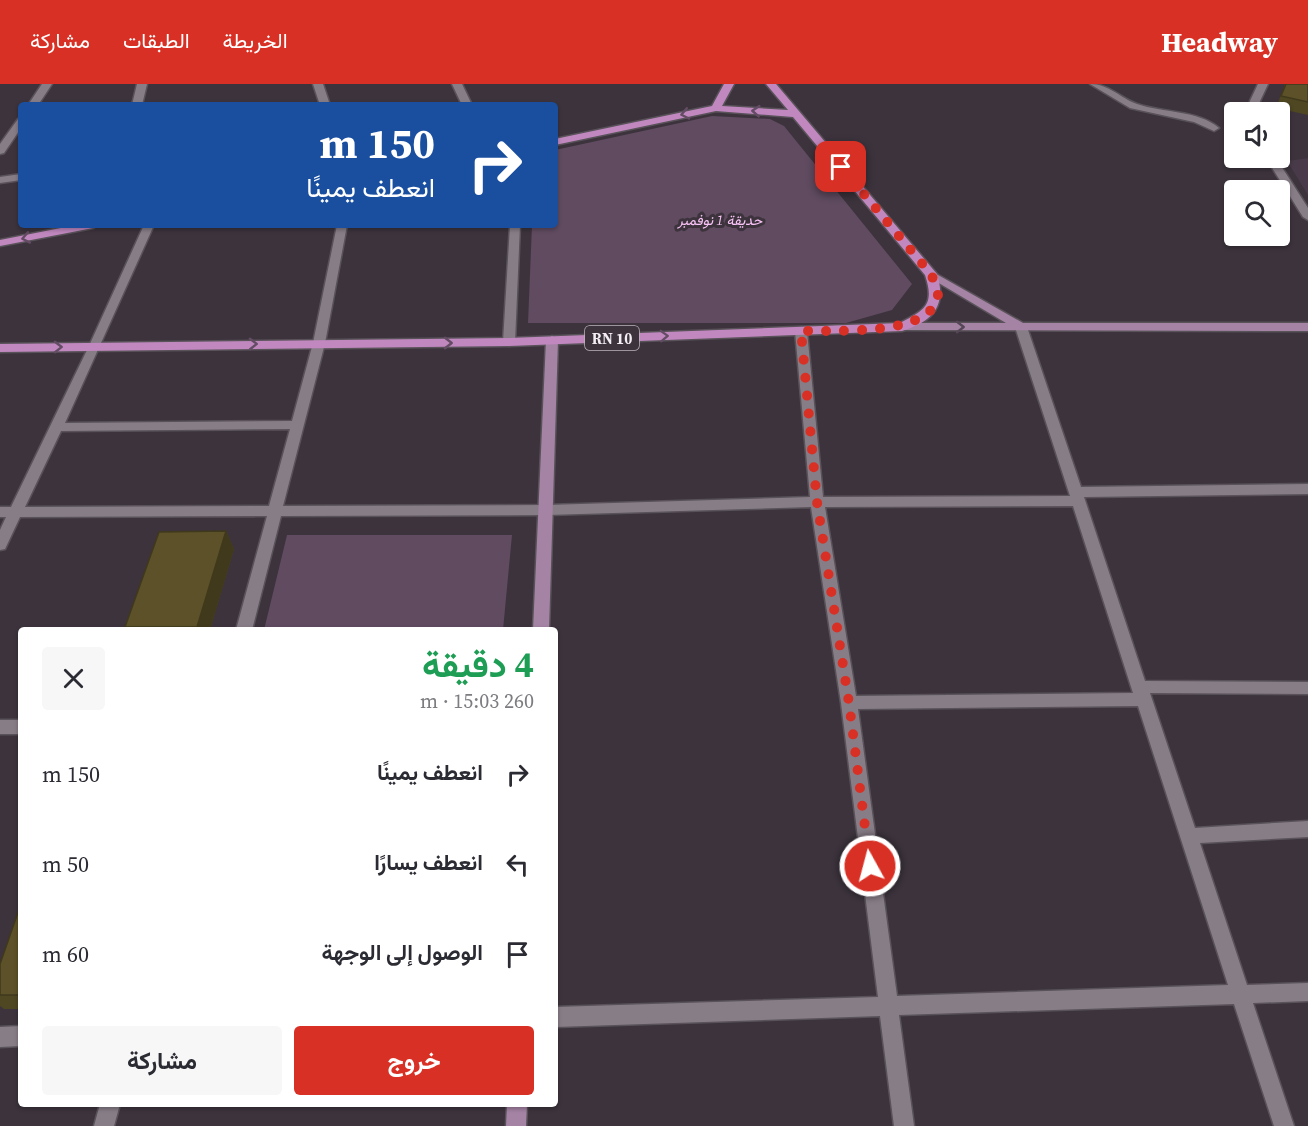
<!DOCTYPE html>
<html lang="ar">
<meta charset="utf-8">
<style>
body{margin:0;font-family:"Source Serif 4",Vazirmatn,serif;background:#f7f7f7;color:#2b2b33;direction:rtl;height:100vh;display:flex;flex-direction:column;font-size:22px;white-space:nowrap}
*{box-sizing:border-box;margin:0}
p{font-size:20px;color:#7c7c81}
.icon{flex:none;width:33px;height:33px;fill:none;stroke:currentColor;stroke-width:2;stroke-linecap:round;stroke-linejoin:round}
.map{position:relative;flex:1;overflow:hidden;direction:ltr}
.panel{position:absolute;left:18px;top:543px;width:540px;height:480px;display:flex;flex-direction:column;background:#fff;border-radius:6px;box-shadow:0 2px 4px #0004;direction:rtl}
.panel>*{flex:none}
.top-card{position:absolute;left:18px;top:18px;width:540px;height:126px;border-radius:6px;box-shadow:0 2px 4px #0004;direction:rtl;background:#1a4fa0;color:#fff;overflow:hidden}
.controls{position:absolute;left:1224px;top:18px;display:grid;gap:12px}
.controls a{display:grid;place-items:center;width:66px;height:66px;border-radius:6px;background:#fff;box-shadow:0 2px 4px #0004;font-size:30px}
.pin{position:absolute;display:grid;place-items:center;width:51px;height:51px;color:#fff;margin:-26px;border-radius:12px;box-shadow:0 3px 9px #0006}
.me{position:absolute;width:66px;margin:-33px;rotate:353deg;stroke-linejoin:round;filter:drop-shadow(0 0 4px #0008)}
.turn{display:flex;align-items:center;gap:21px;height:126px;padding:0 24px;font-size:27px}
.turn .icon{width:78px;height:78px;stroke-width:2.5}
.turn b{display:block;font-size:42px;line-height:51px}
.round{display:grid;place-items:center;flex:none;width:63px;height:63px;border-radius:6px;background:#f7f7f7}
.headline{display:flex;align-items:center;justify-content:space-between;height:102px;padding:0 24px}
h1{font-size:36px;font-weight:700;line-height:45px;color:#1e9e55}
.action{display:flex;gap:12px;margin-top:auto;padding:12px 24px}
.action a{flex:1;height:69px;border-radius:6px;background:#d93025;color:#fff;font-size:24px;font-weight:700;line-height:69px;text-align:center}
.action a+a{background:#f7f7f7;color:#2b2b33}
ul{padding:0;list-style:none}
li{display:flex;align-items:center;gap:18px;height:90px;padding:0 24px}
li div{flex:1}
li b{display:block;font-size:22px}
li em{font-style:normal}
header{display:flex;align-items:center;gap:36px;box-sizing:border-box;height:84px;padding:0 30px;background:#d93025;color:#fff}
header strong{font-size:28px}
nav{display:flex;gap:33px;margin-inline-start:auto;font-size:21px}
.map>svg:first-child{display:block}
.built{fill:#483a48}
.green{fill:#604b60}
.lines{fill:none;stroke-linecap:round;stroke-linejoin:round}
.lane-casing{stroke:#595259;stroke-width:3}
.street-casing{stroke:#595259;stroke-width:3}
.secondary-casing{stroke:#595259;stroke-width:3}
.primary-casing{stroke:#595259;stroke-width:3}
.lane{fill:#877d87;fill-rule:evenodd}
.street{fill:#877d87;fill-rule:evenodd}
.secondary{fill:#a483a4;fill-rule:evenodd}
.primary{fill:#c188c0;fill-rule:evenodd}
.wall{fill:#4f4622}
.shaded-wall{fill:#40391c}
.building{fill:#5c5128;stroke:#40391c;stroke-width:1.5}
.oneway{stroke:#644c64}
.oneway2{stroke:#564756}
.route{stroke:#d93025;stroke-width:10;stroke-dasharray:0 18}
.labels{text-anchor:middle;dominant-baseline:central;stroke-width:6;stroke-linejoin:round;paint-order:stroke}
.far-park-label{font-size:14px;font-style:italic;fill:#fac4f8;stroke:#3c333c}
.shield{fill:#3c333c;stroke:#bdb6bd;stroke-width:1.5}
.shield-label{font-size:15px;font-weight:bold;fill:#f4eef4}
</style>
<header>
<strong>Headway</strong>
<nav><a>الخريطة</a><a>الطبقات</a><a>مشاركة</a></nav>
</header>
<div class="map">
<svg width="1308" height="1042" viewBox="0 0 1308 1042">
<rect width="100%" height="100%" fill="#3c333c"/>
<path class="built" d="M1308 74V111L1287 77Z"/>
<path class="green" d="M712 32 770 35 784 42 912 200 892 226 846 239H528L532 141H555V66Z
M287 451H512L503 546H264Z"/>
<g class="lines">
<defs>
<path id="lane" d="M1090 0C1109 0 1120 14 1137 20 1163 29 1198 26 1219 44L1214 47 1194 38 1130 24Z"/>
<path id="street" d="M42 0H52L38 21H28Z
M137 0H147L142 21H132Z
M313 0H323L330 21H320Z
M452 0H462L472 21H462Z
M1258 0H1268L1260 17 1259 28H1249L1250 17Z
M21 34V44L4 69 0 70V60L18 35Z
M1266 74H1276L1308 124V136L1303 133Z
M21 90V96L0 99V93Z
M144 141H154L65 339 292 337 313 259 337 141H347L325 259 283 422 547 421 810 413 795 247 801 243 807 247 823 413 1070 412 1015 243 1021 239 1027 243 1081 403 1308 400V410L1084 413 1145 597 1308 598V610L1150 609 1195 744 1308 737V753L1200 759 1247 901 1308 899V917L1253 919 1294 1042H1274L1234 920 899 931 914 1042H894L880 932 555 943V923L878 913 841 619 811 423 547 431 281 432 252 546H236L267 432 20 433 5 465 0 466V446L6 433H0V423H11L89 262ZM290 345 269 422 25 423 61 347ZM1073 422 1133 609 856 612 825 423ZM1138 622 1228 901 897 912 858 625Z
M510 141H520L515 258 509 262 503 258Z
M0 636H21V650H0Z
M21 942V962L0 963V943Z
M100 1020H120L114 1042H94Z"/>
<path id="secondary" d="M931 187 1023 239H1308V247L898 246V240L902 239H1006L927 192V188Z
M552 252 558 256 549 546H533L546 256Z
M507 1020H527L526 1042H506Z"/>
<path id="primary" d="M724 0H734L722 22 788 26 766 0H776L937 190C947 221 933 238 902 247L509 262 0 268V260L509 254 900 239C925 226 935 221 925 191L793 33 716 27 555 61V55L712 22Z
M76 141H98L93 144 0 162V156Z"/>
</defs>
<use href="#lane" class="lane-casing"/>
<use href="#street" class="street-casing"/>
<use href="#secondary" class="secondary-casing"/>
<use href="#primary" class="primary-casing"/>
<use href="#lane" class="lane"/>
<use href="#street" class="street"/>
<use href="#secondary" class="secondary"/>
<use href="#primary" class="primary"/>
</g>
<path class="wall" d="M1285 0H1308V31L1276 24Z
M226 447 234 465 210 546H126L125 543Z
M21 820V925H4L0 922V911Z"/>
<path class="shaded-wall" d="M226 447 234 465 210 546H198L197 543Z"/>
<path class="building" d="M1286 0H1308V18L1281 12Z
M226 447 197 543H125L159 448Z
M21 820V911H0V880Z"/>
<defs><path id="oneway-chevron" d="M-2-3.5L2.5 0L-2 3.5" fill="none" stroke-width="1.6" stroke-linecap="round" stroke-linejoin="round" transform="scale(1.5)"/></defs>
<g class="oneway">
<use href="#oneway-chevron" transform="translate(756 27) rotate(-176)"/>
<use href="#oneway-chevron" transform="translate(685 30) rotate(168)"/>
<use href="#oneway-chevron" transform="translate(26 154) rotate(169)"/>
<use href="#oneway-chevron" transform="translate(664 252) rotate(-2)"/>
<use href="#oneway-chevron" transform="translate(448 259)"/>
<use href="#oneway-chevron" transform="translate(253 260) rotate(-1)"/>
<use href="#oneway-chevron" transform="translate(58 263) rotate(-1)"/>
</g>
<use class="oneway2" href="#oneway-chevron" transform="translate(960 243)"/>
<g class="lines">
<path class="route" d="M841 83 931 190C933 195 937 202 938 207 940 254 831 246 801 247L817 418 849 619 870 782"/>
</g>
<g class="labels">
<g class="far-park-label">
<text x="720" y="136">حديقة 1 نوفمبر</text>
</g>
<rect class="shield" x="585" y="242" width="54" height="24" rx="4.5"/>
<g class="shield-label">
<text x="612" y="254">RN 10</text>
</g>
</g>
</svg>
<div class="controls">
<a><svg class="icon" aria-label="sound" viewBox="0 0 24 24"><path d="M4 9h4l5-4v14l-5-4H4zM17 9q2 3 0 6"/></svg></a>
<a><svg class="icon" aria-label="search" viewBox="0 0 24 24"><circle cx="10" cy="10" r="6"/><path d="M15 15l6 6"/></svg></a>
</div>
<div class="pin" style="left:841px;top:83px;background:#d93025"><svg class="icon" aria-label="arrive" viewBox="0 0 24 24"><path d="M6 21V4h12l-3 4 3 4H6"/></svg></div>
<svg class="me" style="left:870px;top:782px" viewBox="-20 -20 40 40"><circle r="17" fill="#d93025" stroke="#fff" stroke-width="3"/><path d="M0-11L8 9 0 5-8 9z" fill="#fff"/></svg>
<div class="top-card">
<div class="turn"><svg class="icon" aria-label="right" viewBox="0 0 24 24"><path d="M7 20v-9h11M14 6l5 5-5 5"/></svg><div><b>150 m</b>انعطف يمينًا</div></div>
</div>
<section class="panel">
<div class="headline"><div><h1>4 دقيقة</h1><p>260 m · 15:03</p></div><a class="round"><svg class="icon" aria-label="close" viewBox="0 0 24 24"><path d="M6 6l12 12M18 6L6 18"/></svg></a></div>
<ul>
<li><svg class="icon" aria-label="right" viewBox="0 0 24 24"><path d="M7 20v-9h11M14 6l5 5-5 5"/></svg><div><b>انعطف يمينًا</b></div><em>150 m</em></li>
<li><svg class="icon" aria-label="left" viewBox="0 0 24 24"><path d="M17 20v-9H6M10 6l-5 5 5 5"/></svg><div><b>انعطف يسارًا</b></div><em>50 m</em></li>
<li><svg class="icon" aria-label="arrive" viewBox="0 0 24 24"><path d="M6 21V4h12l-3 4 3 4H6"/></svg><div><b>الوصول إلى الوجهة</b></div><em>60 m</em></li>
</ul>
<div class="action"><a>خروج</a><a>مشاركة</a></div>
</section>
</div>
